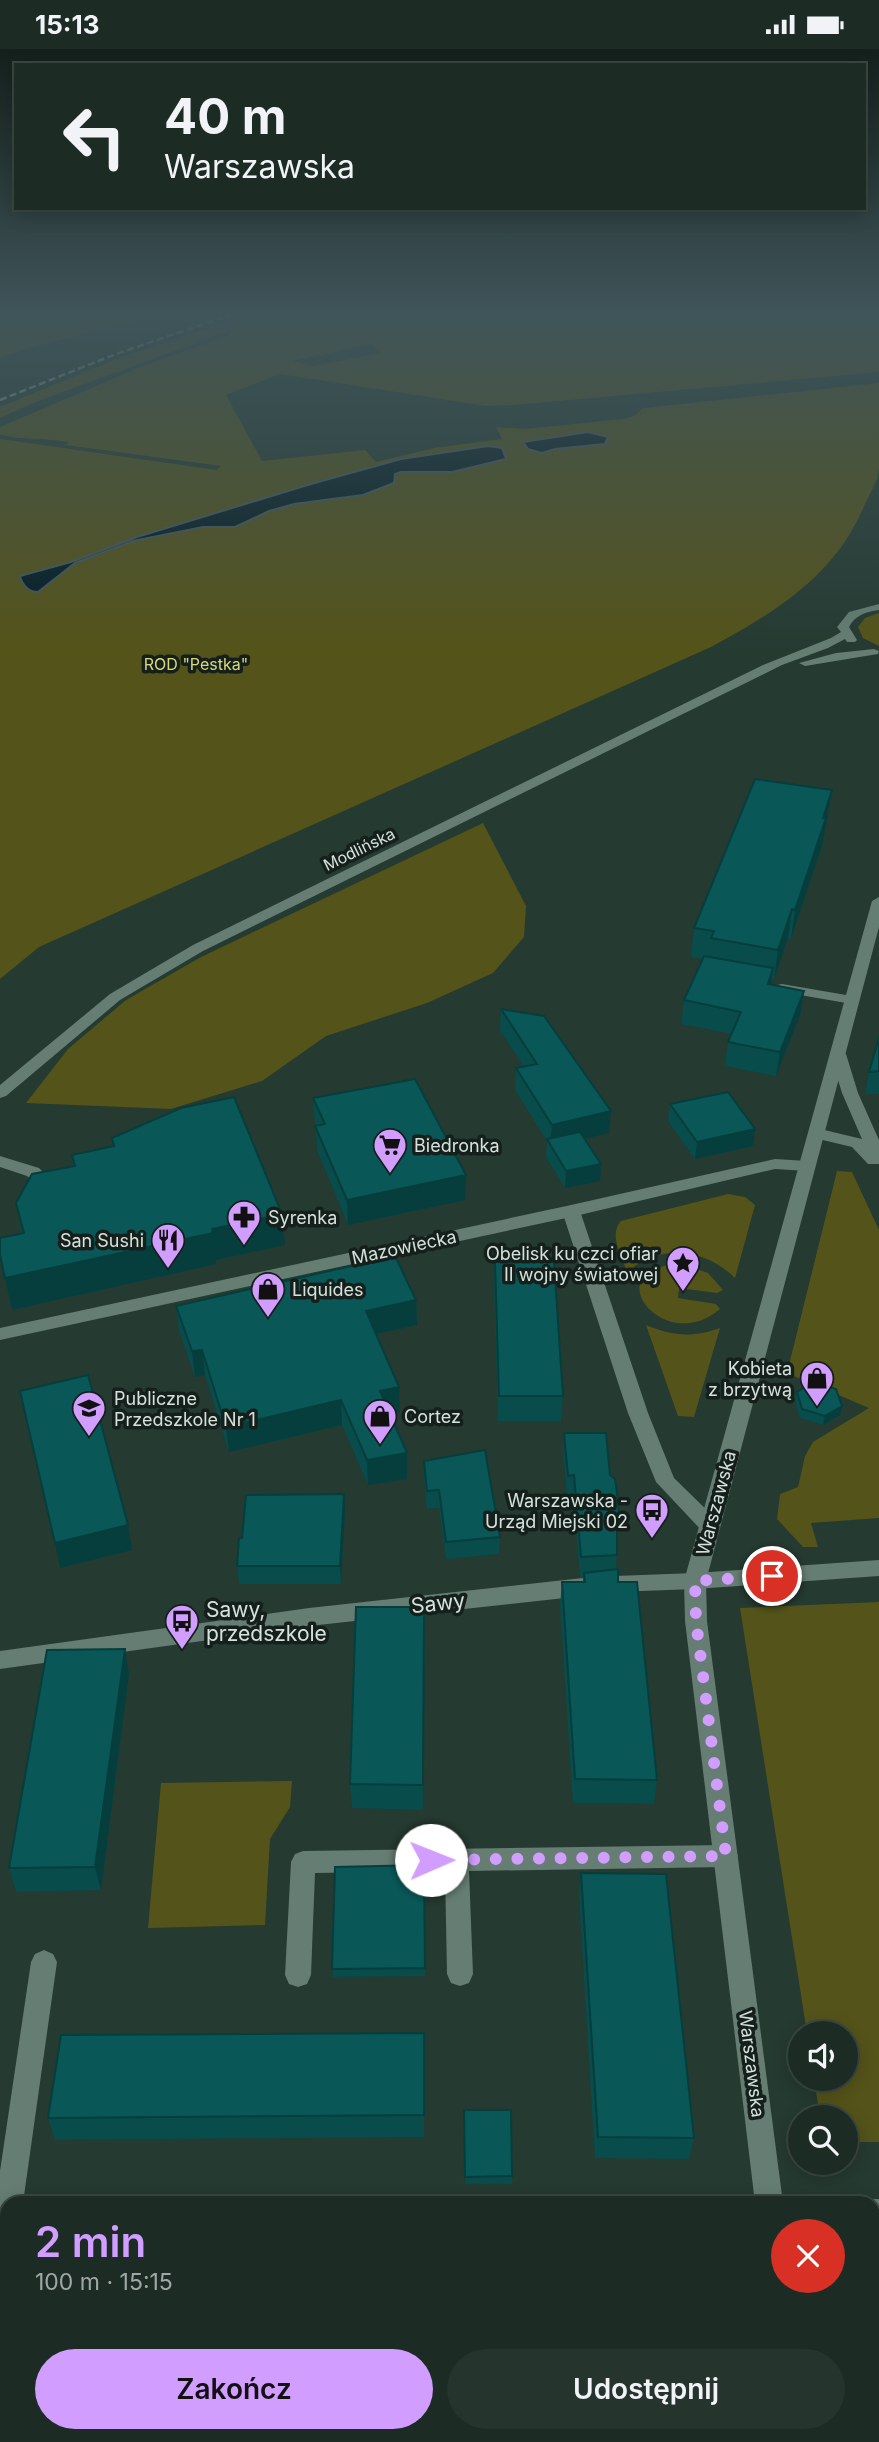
<!DOCTYPE html>
<html lang="pl">
<meta charset="utf-8">
<style>
body{margin:0;font-family:Inter,sans-serif;background:#25342d;color:#f1f3f6;height:100vh;display:flex;flex-direction:column;font-size:26px;white-space:nowrap}
*{box-sizing:border-box;margin:0}
p{font-size:23px;color:#a0a7a7}
.icon{flex:none;width:38px;height:38px;fill:none;stroke:currentColor;stroke-width:2;stroke-linecap:round;stroke-linejoin:round}
.map{position:relative;flex:1;overflow:hidden}
.side{position:absolute;left:0px;top:2147px;width:880px;height:247px;display:flex;flex-direction:column;background:#1c2c25;border-radius:21px 21px 0 0;box-shadow:0 4px 18px #0003,0 0 0 2px #3a4842}
.side>*{flex:none}
.hud{position:absolute;left:14px;top:14px;width:852px;height:147px;border-radius:0px;box-shadow:0 4px 18px #0003,0 0 0 2px #3a4842;background:#1c2c25;color:#f1f3f6;overflow:hidden}
.buttons{position:absolute;left:788px;top:1972px;display:grid;gap:14px}
.buttons a{display:grid;place-items:center;width:70px;height:70px;border-radius:50%;background:#1c2c25;box-shadow:0 4px 18px #0003,0 0 0 2px #3a4842;font-size:35px}
.pin{position:absolute;display:grid;place-items:center;width:60px;height:60px;color:#fff;margin:-30px;border:4px solid #fff;border-radius:50%;box-shadow:0 2px 7px #0007}
.me{position:absolute;width:77px;margin:-38px;rotate:89deg;stroke-linejoin:round;filter:drop-shadow(0 0 5px #0008)}
.turn{display:flex;align-items:center;gap:24px;height:147px;padding:0 35px;font-size:32px}
.turn .icon{width:91px;height:91px;stroke-width:2.5}
.turn b{display:block;font-size:49px;line-height:60px}
.round{display:grid;place-items:center;flex:none;width:74px;height:74px;border-radius:37px;background:#25342d}
.overview{display:flex;align-items:center;justify-content:space-between;height:119px;padding:0 35px}
h1{font-size:42px;font-weight:600;line-height:52px;color:#d19dfe}
.button{display:flex;gap:14px;margin-top:auto;padding:14px 35px}
.button a{flex:1;height:80px;border-radius:42px;background:#d19dfe;color:#111;font-size:28px;font-weight:600;line-height:80px;text-align:center}
.button a+a{background:#25342d;color:#f1f3f6}
.status{display:flex;justify-content:space-between;align-items:center;height:49px;padding:0 35px;background:#1c2c25;direction:ltr}
.status svg{height:19px;fill:currentColor}
.map>svg:first-child{display:block}
.green{fill:#54531a;fill-rule:evenodd}
.water{fill:#041c24;stroke:#43575b;stroke-width:2}
.lines{fill:none;stroke-linecap:round;stroke-linejoin:round}
.lane{fill:#657d72;fill-rule:evenodd}
.street{fill:#657d72;fill-rule:evenodd}
.secondary{fill:#657d72;fill-rule:evenodd}
.rail{stroke:#92a29b;stroke-width:2.5;stroke-dasharray:7 3.5;stroke-linecap:butt}
.wall{fill:#084c4b}
.shaded-wall{fill:#063e3d}
.building{fill:#095857;stroke:#063e3d;stroke-width:2}
.route{stroke:#d19dfe;stroke-width:12;stroke-dasharray:0 21.6}
.labels{text-anchor:middle;dominant-baseline:central;stroke-width:7;stroke-linejoin:round;paint-order:stroke}
.far-park-label{font-size:16px;fill:#d9d87b;stroke:#151f1b}
.far-street-label{font-size:16px;fill:#d5e2dc;stroke:#151f1b}
.poi-label{font-size:18px;fill:#d5e2dc;stroke:#151f1b;text-anchor:start}
.street-label{font-size:18px;fill:#d5e2dc;stroke:#151f1b}
.near-street-label{font-size:21px;fill:#d5e2dc;stroke:#151f1b}
.near-poi-label{font-size:21px;fill:#d5e2dc;stroke:#151f1b;text-anchor:start}
</style>
<div class="status"><b>15:13</b><svg viewBox="0 0 49 12"><path d="M0 12V9h3v3zM5 12V6h3v6zM10 12V3h3v9zM15 12V0h3v12zM26 1h20v11H26zM47 4h2v5h-2z"/></svg></div>
<div class="map">
<svg width="879" height="2393" viewBox="0 0 879 2393">
<rect width="100%" height="100%" fill="#253a31"/>
<path class="green" d="M0 266H154C103 282 51 290 0 309Z
M246 266H879V323L514 356 487 357 280 325 226 346 262 412 365 401 376 413 434 399 502 390 496 378 525 380 623 370 634 367 643 359 879 334C879 362 879 392 879 420 878 432 870 444 865 455 836 526 776 563 711 598L39 898 0 930V390L217 421 221 417 66 396 69 393C45 389 24 391 0 386V378L143 317 227 287 234 280 33 354 0 369V358L114 311ZM371 295 381 304 313 317 293 312Z
M879 564V597L863 589 858 578 865 569Z
M483 774 526 857 524 888 493 924 427 954 326 987 262 1032 171 1060 26 1054 68 1000 126 951 201 908Z
M837 1122 852 1123 879 1181V1469L811 1474 818 1498H803L777 1470 780 1445 798 1438 805 1407 813 1393 869 1359 787 1324Z
M728 1145 745 1148 755 1156 735 1229C705 1199 660 1194 627 1223 622 1207 608 1186 621 1172Z
M682 1215 708 1224 723 1241 717 1244 679 1239 678 1249 716 1255 720 1260C664 1309 592 1217 682 1215Z
M646 1276C672 1287 693 1289 720 1279L694 1368 678 1367Z
M879 1553V2093H845V2068H820L814 2030H845V1984H807L740 1559Z
M292 1732 290 1758 270 1790 265 1876 148 1879 161 1734Z
M873 2276H879V2393H865L864 2387H873Z"/>
<path class="water" d="M588 383 608 388 605 395 555 400 542 404 528 400 523 393Z
M488 397 502 399 506 410 452 423H401L395 425 394 434 363 446 294 455 269 462 235 478H203L133 492 75 514 38 543C29 543 22 536 20 527L71 513 137 488 311 435 401 410Z"/>
<g class="lines">
<path class="lane" d="M782 935 852 947 859 951 852 955 777 942 775 939 777 936Z
M0 1107 39 1119 56 1136 48 1141 42 1140 27 1127 0 1118Z
M571 1156 580 1162 648 1364 674 1429 717 1471 720 1477 717 1483 710 1485 703 1483 656 1433 628 1364 562 1162Z
M879 1511V1527L695 1540 688 1538 684 1532 688 1526 695 1524Z
M726 1796 734 1799 738 1807 734 1815 726 1818 469 1822 473 1925 469 1934 460 1937 451 1934 447 1925 445 1822 315 1824 311 1926 307 1935 298 1938 289 1935 285 1926 291 1813 295 1805 303 1802Z
M44 1901 53 1905 57 1913 23 2154H7V2209L3 2211 0 2210V2122L31 1913 35 1905Z"/>
<path class="street" d="M838 1000 846 1005 858 1044 879 1091V1115H868L852 1098 810 1088 808 1084 816 1079 862 1090 842 1044 830 1005Z
M775 1110 807 1112 815 1117 807 1122 775 1120 571 1168 0 1291V1279L571 1156Z
M695 1524 702 1526 706 1532 702 1538 695 1540 615 1543 608 1541 604 1535 608 1529 615 1527Z
M583 1529 590 1532 594 1538 590 1544 583 1547 309 1577 0 1620V1602L309 1559Z
M873 2150H879V2178H873V2154H863Z
M0 2183H7V2211H0Z
M119 2387H149L148 2393H118Z
M339 2387H369V2393H339Z"/>
<path class="secondary" d="M879 555V561C866 563 855 566 849 578L857 591 855 593H847L845 590 828 599 782 616 203 902 120 951 6 1047 0 1049V1036L110 945 193 896 763 616 831 589 841 583 837 578 849 563Z
M874 600 879 602 878 605 805 617 799 614 836 604Z
M879 848V878L706 1532 707 1572 783 2154H755L685 1572 684 1532 872 852Z
M784 2387H814L815 2393H785Z"/>
<path class="rail" d="M0 351 116 305 230 266"/>
</g>
<path class="wall" d="M832 741 822 797 791 890 788 889 774 930H771V935L804 942 800 966 776 1027 725 1017 728 993 732 985 681 975 684 951 703 910 691 908 694 879Z
M501 960 609 1084 584 1090 600 1132 565 1139 546 1108 547 1092 515 1041 516 1019 524 1018 500 981Z
M879 989V1045H865L869 1023Z
M313 1049 465 1151 348 1176 317 1101 316 1077 315 1074Z
M670 1055 753 1097 695 1110 668 1072Z
M112 1089 285 1196 216 1211V1215L12 1261 0 1208 22 1185 16 1154 73 1117 72 1106 113 1097Z
M495 1213 563 1347 561 1372H498L494 1238Z
M416 1251 417 1276 376 1285 399 1338 400 1363 390 1365 407 1404V1430L368 1436 342 1376 229 1403 205 1326 195 1328 179 1282 176 1257Z
M797 1343 840 1366 823 1376 800 1369 795 1352Z
M564 1384 617 1498 616 1521 657 1731 654 1755 573 1754 560 1557 562 1533H583V1528H580L573 1446 567 1447 563 1404Z
M424 1412 500 1488 499 1505 446 1510 439 1459 427 1460 424 1430Z
M345 1463 341 1535H239L237 1517 242 1489Z
M424 1558 423 1761 352 1759 350 1735Z
M125 1600 129 1625 101 1841 16 1843 9 1819Z
M424 1816 425 1927 333 1928 332 1920Z
M581 1824 694 2089 689 2110 595 2109 579 1848Z
M424 1984V2088L55 2091 48 2069Z
M464 2061 512 2127V2135H465Z"/>
<path class="shaded-wall" d="M832 741 822 797 791 890 795 861 823 769Z
M792 860 788 889 774 930 778 901Z
M773 919 770 943 768 935Z
M804 942 800 966 776 1027 780 1003Z
M611 1062 609 1084 550 1098 552 1076Z
M755 1080 753 1097 695 1110 697 1093Z
M601 1115 600 1132 565 1139 566 1122Z
M466 1126 465 1151 348 1176 347 1151Z
M282 1165 285 1196 216 1211V1215L12 1261 5 1229 212 1180Z
M416 1251 417 1276 367 1287 366 1262Z
M202 1301 205 1326 195 1328 192 1302Z
M399 1338 400 1363 381 1367 380 1342Z
M341 1351 342 1376 229 1403 226 1378Z
M842 1357 840 1366 823 1376 825 1367Z
M407 1404V1430L368 1436 367 1411Z
M344 1445 345 1463 341 1535 340 1517Z
M128 1476 132 1501 60 1519 55 1494Z
M125 1600 129 1625 101 1841 95 1818Z
M39 2387H51V2393H38Z"/>
<path class="building" d="M755 730 832 741 823 769H826L795 861 792 860 778 901 711 889 714 882 694 879Z
M704 907 773 919 768 935 804 942 780 1003 728 993 741 963 684 951Z
M501 960 544 967 611 1062 552 1076 516 1019 537 1015Z
M879 989V1022L869 1023Z
M415 1030 466 1126 347 1151 315 1077 325 1075 313 1049Z
M728 1043 755 1080 697 1093 670 1055Z
M234 1048 282 1165 212 1180 213 1184 5 1229 0 1206V1189L24 1184 16 1154 32 1125 75 1117 72 1106 114 1097 112 1089 181 1059Z
M580 1083 601 1115 566 1122 547 1090Z
M395 1207 416 1251 366 1262 399 1338 380 1342 407 1404 367 1411 341 1351 226 1378 202 1301 192 1302 176 1257Z
M495 1213H554L563 1347H499Z
M88 1326 128 1476 55 1494 20 1342Z
M813 1333 836 1340 842 1357 825 1367 802 1360 797 1343Z
M564 1384H606L610 1426 615 1430 617 1444 620 1478 617 1481V1506L581 1508 574 1426 568 1427Z
M485 1401 500 1488 446 1493 439 1441 427 1442 424 1412Z
M344 1445 340 1517H237L239 1489H242L246 1446Z
M618 1520V1533H637L657 1731 575 1730 562 1533H585L584 1524Z
M356 1558H424L423 1736 350 1735Z
M125 1600 95 1818 9 1819 47 1601Z
M424 1816 425 1919 332 1920 335 1818Z
M581 1824 666 1825 694 2089 598 2088Z
M424 1984V2066L48 2069 61 1986Z
M464 2061H511L512 2127 465 2128Z
M0 2251H7V2387H39L38 2393H0Z
M406 2387H711L712 2393H407Z"/>
<linearGradient id="sky" x2="0" y2="1"><stop stop-color="#14201b"/><stop offset="0.44" stop-color="#40555a"/><stop offset="1" stop-color="#40555a" stop-opacity="0"/></linearGradient>
<rect width="879" height="601" fill="url(#sky)"/>
<g class="lines">
<path class="route" d="M431 1811 726 1807 696 1572 695 1532 772 1527"/>
</g>
<defs>
<symbol id="supermarket-pin" viewBox="-11 -11 22 30"><path d="M0 17L-7.5 6A9.5 9.5 0 1 1 7.5 6Z" fill="#d19dfe" stroke="#151f1b"/><path d="M-6-5.5h2.5l.6 2H6L4.5 2H-2.5L-4.4-4H-6ZM-1.5 3.2a1.3 1.3 0 1 0 .1 0ZM3 3.2a1.3 1.3 0 1 0 .1 0Z" fill="#111"/></symbol>
<symbol id="pharmacy-pin" viewBox="-11 -11 22 30"><path d="M0 17L-7.5 6A9.5 9.5 0 1 1 7.5 6Z" fill="#d19dfe" stroke="#151f1b"/><path d="M-2-6h4v4h4v4h-4v4h-4v-4h-4v-4h4Z" fill="#111"/></symbol>
<symbol id="restaurant-pin" viewBox="-11 -11 22 30"><path d="M0 17L-7.5 6A9.5 9.5 0 1 1 7.5 6Z" fill="#d19dfe" stroke="#151f1b"/><path d="M-5-6h1v4h1v-4h1v4h1v-4h1v5L-1.5 .5V6h-2V.5L-5-1ZM5-6V6H3V1.5H1.5Q1.5-4 5-6Z" fill="#111"/></symbol>
<symbol id="sight-pin" viewBox="-11 -11 22 30"><path d="M0 17L-7.5 6A9.5 9.5 0 1 1 7.5 6Z" fill="#d19dfe" stroke="#151f1b"/><path d="M0-6L1.8-2.2L6-1.7L2.9 1.2L3.7 5.4L0 3.3L-3.7 5.4L-2.9 1.2L-6-1.7L-1.8-2.2Z" fill="#111"/></symbol>
<symbol id="shop-pin" viewBox="-11 -11 22 30"><path d="M0 17L-7.5 6A9.5 9.5 0 1 1 7.5 6Z" fill="#d19dfe" stroke="#151f1b"/><path d="M-5-2.5h2.3a2.7 3.5 0 0 1 5.4 0H5L5.5 6h-11ZM-1.5-2.5h3a1.5 2.3 0 0 0-3 0Z" fill="#111"/></symbol>
<symbol id="school-pin" viewBox="-11 -11 22 30"><path d="M0 17L-7.5 6A9.5 9.5 0 1 1 7.5 6Z" fill="#d19dfe" stroke="#151f1b"/><path d="M0-5L7-2L0 1L-7-2ZM-4 1L0 2.5L4 1V4Q0 6-4 4Z" fill="#111"/></symbol>
<symbol id="bus-pin" viewBox="-11 -11 22 30"><path d="M0 17L-7.5 6A9.5 9.5 0 1 1 7.5 6Z" fill="#d19dfe" stroke="#151f1b"/><path d="M-5-6H5V4H4V6H2V4H-2V6H-4V4H-5ZM-3.5-4V0h7V-4ZM-3.5 1.2v1.5H-2V1.2ZM2 1.2v1.5H3.5V1.2Z" fill="#111"/></symbol>
</defs>
<g fill-rule="evenodd">
<use href="#supermarket-pin" x="371" y="1077" width="38" height="52"/>
<use href="#pharmacy-pin" x="225" y="1149" width="38" height="52"/>
<use href="#restaurant-pin" x="149" y="1172" width="38" height="52"/>
<use href="#sight-pin" x="664" y="1195" width="38" height="52"/>
<use href="#shop-pin" x="249" y="1221" width="38" height="52"/>
<use href="#shop-pin" x="798" y="1310" width="38" height="52"/>
<use href="#school-pin" x="70" y="1340" width="38" height="52"/>
<use href="#shop-pin" x="361" y="1348" width="38" height="52"/>
<use href="#bus-pin" x="633" y="1442" width="38" height="52"/>
<use href="#bus-pin" x="163" y="1553" width="38" height="52"/>
</g>
<g class="labels">
<g class="far-park-label">
<text x="196" y="615">ROD "Pestka"</text>
</g>
<g class="far-street-label">
<text transform="translate(359 800) rotate(-26)">Modlińska</text>
</g>
<g class="poi-label">
<text x="414" y="1096">Biedronka</text>
<text x="268" y="1168">Syrenka</text>
<text x="144" y="1191" text-anchor="end">San Sushi</text>
<text x="658" y="1204" text-anchor="end">Obelisk ku czci ofiar<tspan x="658" dy="21">II wojny światowej</tspan></text>
<text x="292" y="1240">Liquides</text>
<text x="792" y="1319" text-anchor="end">Kobieta<tspan x="792" dy="21">z brzytwą</tspan></text>
<text x="114" y="1349">Publiczne<tspan x="114" dy="21">Przedszkole Nr 1</tspan></text>
<text x="404" y="1367">Cortez</text>
<text x="628" y="1451" text-anchor="end">Warszawska -<tspan x="628" dy="21">Urząd Miejski 02</tspan></text>
</g>
<g class="street-label">
<text transform="translate(404 1198) rotate(-12)">Mazowiecka</text>
<text transform="translate(716 1454) rotate(-75)">Warszawska</text>
<text transform="translate(752 2015) rotate(83)">Warszawska</text>
</g>
<g class="near-street-label">
<text transform="translate(438 1554) rotate(-6)">Sawy</text>
</g>
<g class="near-poi-label">
<text x="206" y="1560">Sawy,<tspan x="206" dy="24">przedszkole</tspan></text>
</g>
</g>
</svg>
<div class="buttons">
<a><svg class="icon" aria-label="sound" viewBox="0 0 24 24"><path d="M4 9h4l5-4v14l-5-4H4zM17 9q2 3 0 6"/></svg></a>
<a><svg class="icon" aria-label="search" viewBox="0 0 24 24"><circle cx="10" cy="10" r="6"/><path d="M15 15l6 6"/></svg></a>
</div>
<div class="pin" style="left:772px;top:1527px;background:#d93025"><svg class="icon" aria-label="arrive" viewBox="0 0 24 24"><path d="M6 21V4h12l-3 4 3 4H6"/></svg></div>
<svg class="me" style="left:431px;top:1811px" viewBox="-20 -20 40 40"><circle r="19" fill="#fff"/><path d="M0-13L10 11 0 6-10 11z" fill="#d19dfe"/></svg>
<div class="hud">
<div class="turn"><svg class="icon" aria-label="left" viewBox="0 0 24 24"><path d="M17 20v-9H6M10 6l-5 5 5 5"/></svg><div><b>40 m</b>Warszawska</div></div>
</div>
<section class="side">
<div class="overview"><div><h1>2 min</h1><p>100 m · 15:15</p></div><a class="round" style="background:#d93025;color:#fff"><svg class="icon" aria-label="close" viewBox="0 0 24 24"><path d="M6 6l12 12M18 6L6 18"/></svg></a></div>
<div class="button"><a>Zakończ</a><a>Udostępnij</a></div>
</section>
</div>
